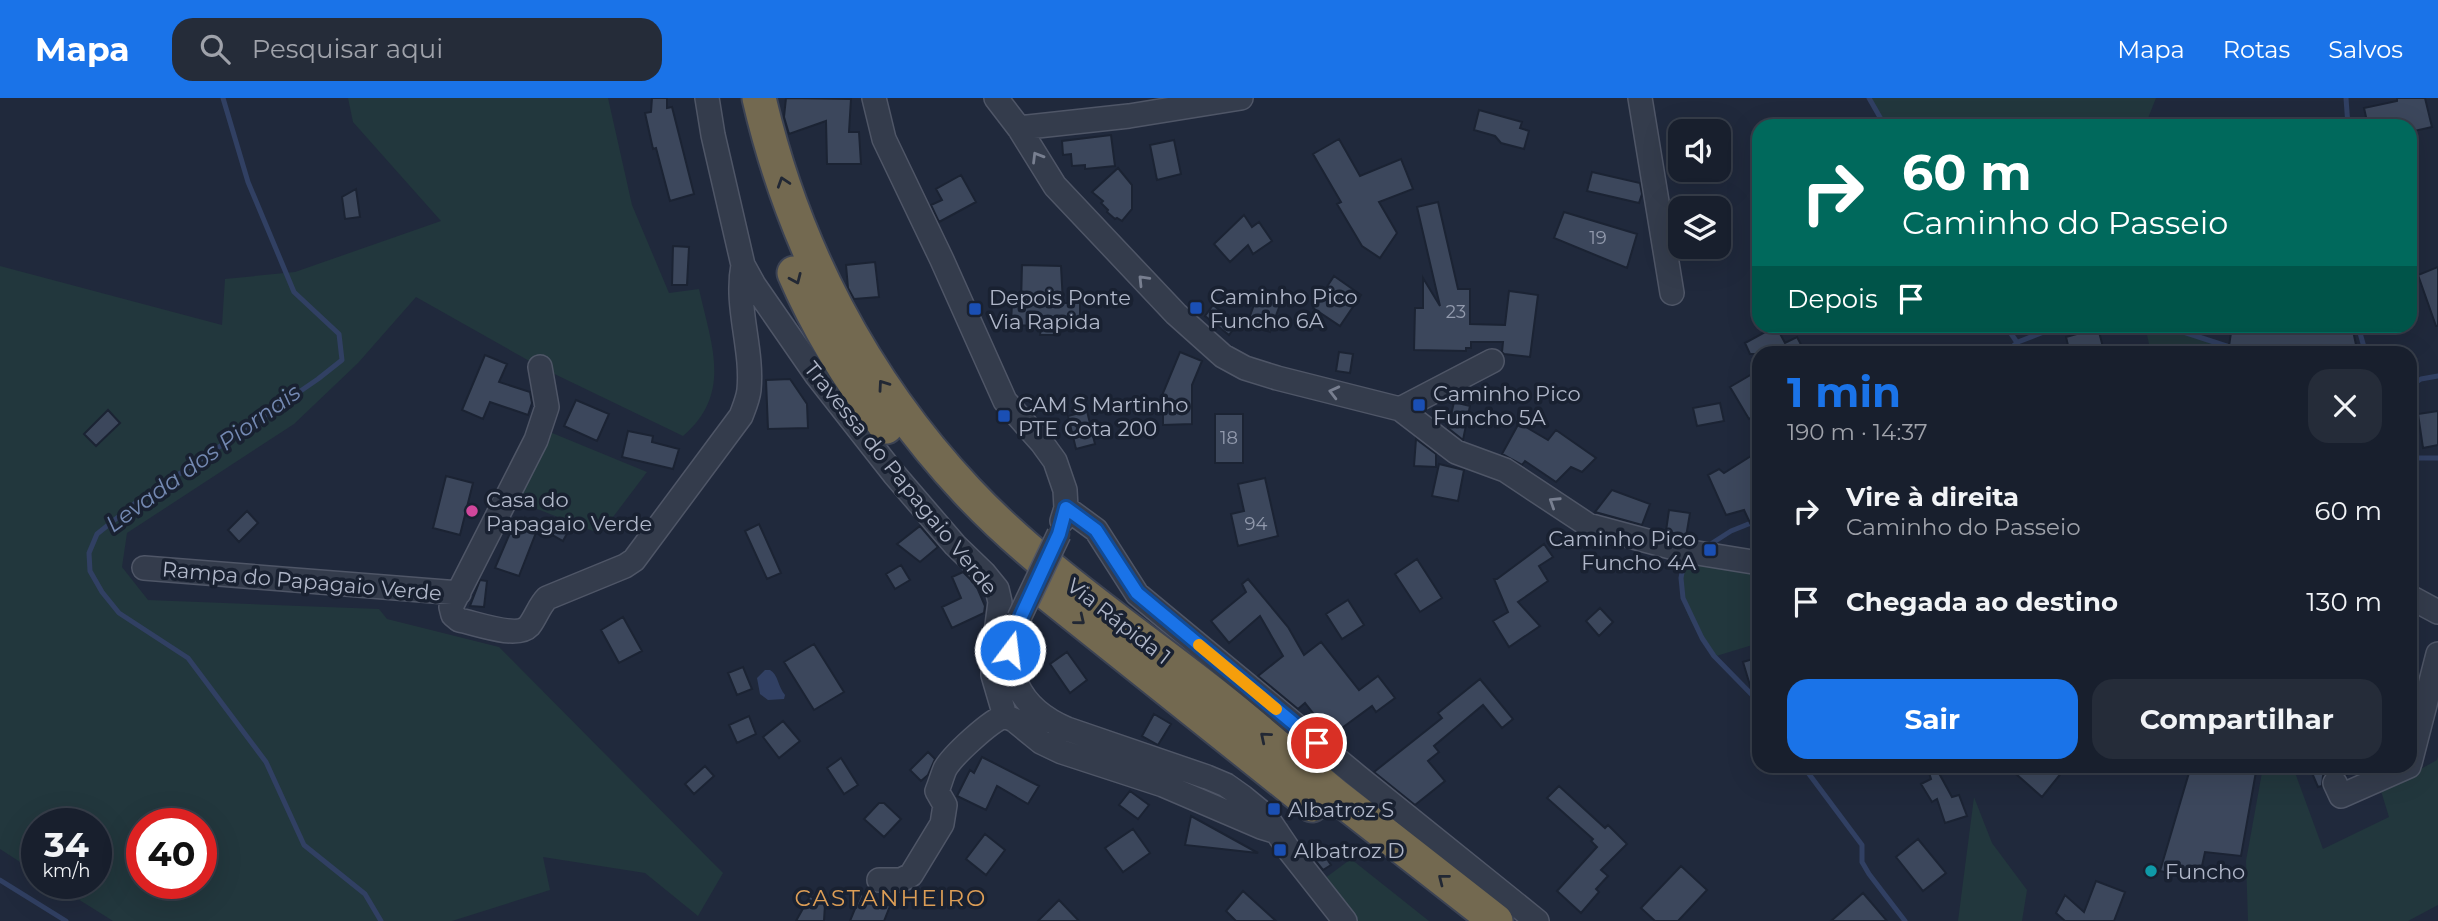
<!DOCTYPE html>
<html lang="pt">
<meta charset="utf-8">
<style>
body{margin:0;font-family:Montserrat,sans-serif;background:#252c39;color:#f1f3f6;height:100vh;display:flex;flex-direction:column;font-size:26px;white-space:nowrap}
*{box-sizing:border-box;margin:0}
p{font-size:23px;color:#9fa2aa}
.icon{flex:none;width:38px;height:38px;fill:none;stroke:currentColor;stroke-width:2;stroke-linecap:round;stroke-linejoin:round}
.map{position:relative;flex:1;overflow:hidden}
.side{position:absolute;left:1752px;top:248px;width:665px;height:427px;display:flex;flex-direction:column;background:#181f2d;border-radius:21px;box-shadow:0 7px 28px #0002,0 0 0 2px #363d49}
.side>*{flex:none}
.guide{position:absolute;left:1752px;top:21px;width:665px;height:214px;border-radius:21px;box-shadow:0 7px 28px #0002,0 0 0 2px #363d49;background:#00695c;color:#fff;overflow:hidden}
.buttons{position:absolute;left:1668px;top:21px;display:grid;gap:14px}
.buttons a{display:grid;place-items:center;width:63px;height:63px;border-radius:14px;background:#181f2d;box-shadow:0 7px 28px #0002,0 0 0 2px #363d49;font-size:35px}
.speed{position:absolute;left:21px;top:710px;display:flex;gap:14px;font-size:35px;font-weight:700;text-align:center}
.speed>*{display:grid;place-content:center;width:91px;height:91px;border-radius:50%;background:#181f2d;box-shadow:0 7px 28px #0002,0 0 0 2px #363d49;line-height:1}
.speed small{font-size:18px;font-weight:400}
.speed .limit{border:10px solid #d22;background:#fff;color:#111}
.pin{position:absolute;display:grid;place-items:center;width:60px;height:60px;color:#fff;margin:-30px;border:4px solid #fff;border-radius:50%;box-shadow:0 2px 7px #0007}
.me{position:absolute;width:77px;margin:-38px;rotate:15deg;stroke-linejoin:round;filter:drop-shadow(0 0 5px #0008)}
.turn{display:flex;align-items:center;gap:24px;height:147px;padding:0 35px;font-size:32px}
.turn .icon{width:91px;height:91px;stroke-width:2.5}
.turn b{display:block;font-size:49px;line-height:60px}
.then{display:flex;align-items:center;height:66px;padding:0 35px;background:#0003;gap:14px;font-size:26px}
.round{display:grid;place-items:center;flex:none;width:74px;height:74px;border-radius:21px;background:#252c39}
.headline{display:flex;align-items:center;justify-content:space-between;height:119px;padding:0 35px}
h1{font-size:42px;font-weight:700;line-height:52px;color:#1a73e8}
.action{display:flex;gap:14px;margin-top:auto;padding:14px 35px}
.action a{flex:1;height:80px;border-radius:21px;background:#1a73e8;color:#fff;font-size:28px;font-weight:700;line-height:80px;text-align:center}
.action a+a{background:#252c39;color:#f1f3f6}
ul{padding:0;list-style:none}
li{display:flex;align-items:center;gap:21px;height:91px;padding:0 35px}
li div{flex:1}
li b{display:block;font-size:26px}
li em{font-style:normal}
header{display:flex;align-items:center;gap:42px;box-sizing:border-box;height:98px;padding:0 35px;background:#1a73e8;color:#fff}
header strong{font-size:33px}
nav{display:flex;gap:38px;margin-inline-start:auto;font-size:24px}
.search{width:490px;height:63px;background:#252c39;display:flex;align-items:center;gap:18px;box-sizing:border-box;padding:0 24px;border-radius:21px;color:#9fa2aa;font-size:26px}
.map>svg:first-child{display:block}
.green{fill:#22373d;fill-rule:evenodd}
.water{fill:#314063}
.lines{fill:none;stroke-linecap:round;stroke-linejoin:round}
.stream{stroke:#314063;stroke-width:5}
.building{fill:#3c475c;stroke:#1b2333;stroke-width:2}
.minor-casing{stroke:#4f5667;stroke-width:26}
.highway-casing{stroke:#3c4354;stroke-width:37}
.minor{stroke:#343c4c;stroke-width:23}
.highway{stroke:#736950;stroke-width:33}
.minor-bridge-casing{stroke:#4f5667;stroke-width:26;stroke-linecap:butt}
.minor-bridge{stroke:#343c4c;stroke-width:23}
.oneway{stroke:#787f90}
.oneway2{stroke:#222834}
.route-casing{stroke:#114b97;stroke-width:18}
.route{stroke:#1a73e8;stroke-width:12}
.slow{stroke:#f59e0b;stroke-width:12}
.transit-dot{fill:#1a4fb4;stroke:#192131;stroke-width:2.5}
.hotel-dot{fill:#d1479c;stroke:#192131;stroke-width:2.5}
.culture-dot{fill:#0f9aa8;stroke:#192131;stroke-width:2.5}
.labels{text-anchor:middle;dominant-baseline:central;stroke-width:7;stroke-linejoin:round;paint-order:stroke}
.number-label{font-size:18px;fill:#929aad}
.poi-label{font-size:21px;fill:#afb6c8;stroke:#192131;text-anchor:start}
.street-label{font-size:21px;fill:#afb6c8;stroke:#192131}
.water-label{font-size:23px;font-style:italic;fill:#7489b2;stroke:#192131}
.neighbourhood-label{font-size:23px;letter-spacing:2px;fill:#dd9e56;stroke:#192131}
</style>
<header>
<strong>Mapa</strong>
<div class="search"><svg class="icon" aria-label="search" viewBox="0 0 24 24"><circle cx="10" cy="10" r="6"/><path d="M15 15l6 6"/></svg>Pesquisar aqui</div>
<nav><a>Mapa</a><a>Rotas</a><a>Salvos</a></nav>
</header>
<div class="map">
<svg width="2438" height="823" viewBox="0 0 2438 823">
<rect width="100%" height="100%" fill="#20293c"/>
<path class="green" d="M348 0H608L632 107 669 195 699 191C711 246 733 295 683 338L540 269 416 199 358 265 294 326 127 435 122 469 148 502 379 511 387 521 499 549 723 775 698 818 645 775 543 759 550 792 452 823H113L54 786H96V726H37V775L0 751V168L222 227 225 181 295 174 441 123 353 24ZM142 726H201V786H142Z
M1871 0H2156L2145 28H1888Z
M2145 228H2169L2234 250 2233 255H2151Z
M540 330 647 374 613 419 598 435 507 399Z
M1685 453 1759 465V545L1713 559C1698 536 1679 509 1680 481 1680 472 1683 462 1685 453Z
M2438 658V807L2408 823H2248L2246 763 2263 669H2293L2323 751 2389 719 2381 693 2437 662Z
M1974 699 1992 745 2027 792 2022 823H1958Z
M1351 761 1429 823H1345L1317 786Z"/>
<path class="water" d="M765 572H770C778 576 778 589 785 597L784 601 768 602 760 596 757 580Z"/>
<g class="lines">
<path class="stream" d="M223 0 248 84 294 194 339 236 342 262 318 281 184 373 148 395 97 436 89 455 90 473 102 494 119 515 188 560 266 664 304 747 365 796 381 823
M1869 0 1885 28
M2346 0 2348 28
M2006 228 2016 243
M2165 228 2251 256
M2358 228 2366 256
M2004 256 2018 244 2059 228
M2410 288 2421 281 2438 278
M2410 360H2438
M1706 449 1731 433 1756 423
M1684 464 1681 480 1683 500 1702 540 1714 558 1759 604
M1803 668 1862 747V764L1869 776 1905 823
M0 782 66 823"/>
</g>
<path class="building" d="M652 0H667V10L672 9 694 96 670 103 656 50 653 51 645 15 651 14Z
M786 0 851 1 849 34H859L861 66H827L826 23 789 36 784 19Z
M2397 0H2425L2432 29 2410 34V28H2368L2364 10 2397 3Z
M1479 12 1522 24 1520 30 1529 33 1524 51 1501 45 1495 38 1474 32Z
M1111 37 1115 68 1085 71V67L1072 68 1071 56 1063 57 1062 43Z
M1339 41 1360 78 1401 61 1413 91 1379 104 1397 135 1380 160 1362 148 1337 106 1341 104 1313 56Z
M1174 42 1181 76 1157 82 1150 47Z
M1118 70 1132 87V111L1122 123 1117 120 1115 121 1107 114 1108 112 1101 105 1103 103 1092 94Z
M1592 74 1640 85 1642 96 1639 105 1587 93Z
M961 77 976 104 939 124 931 107 942 102 936 91Z
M356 91 360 119 345 121 342 99Z
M1438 104 1458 191H1470V226L1505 227 1509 193 1538 197 1530 259 1504 256 1502 254 1503 244H1471V250H1466V253L1414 252 1415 210H1423V180L1440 208 1417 109Z
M1564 114 1637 136 1627 170 1554 140Z
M1244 117 1252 129 1259 124 1272 143 1253 156 1248 147 1230 164 1214 146Z
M673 148 689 149 687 187H672Z
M875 164 879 199 854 201 848 190 846 167Z
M1022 167 1061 168 1063 205H1080V225H1060L1059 237H1040L1041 228 1011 227 1012 204 1021 205Z
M2438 169V228H2436L2418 177Z
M1334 178 1361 197 1340 228 1313 210Z
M1258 196 1281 204 1270 234 1247 226Z
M1213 207 1237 226 1229 237 1205 218Z
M1776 228 1785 245 1797 239 1806 256H1750L1745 245Z
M2232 228 2312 230V228H2352L2358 256H2252L2229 248Z
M2098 230 2104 253 2094 256H2070L2066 239Z
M1180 254 1202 263 1192 287V326L1163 327V295Z
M1339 254 1353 256 1350 275 1336 273Z
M485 257 507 266 499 284 530 294 532 305 528 317 490 304 483 321 462 312Z
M1759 272V315L1749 321 1730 289Z
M790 281 807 306 808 330 768 331 766 282Z
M576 302 609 316 597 343 564 328Z
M1454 304 1470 308 1463 342 1448 330Z
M1720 305 1724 323 1697 328 1693 310Z
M108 312 120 325 96 348 84 336Z
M1087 313 1095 346 1076 351 1068 318Z
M2438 313V347L2423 350 2418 316Z
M1215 316H1243V365H1215Z
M1519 325 1548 342 1556 332 1596 360 1582 374 1571 369 1556 384 1525 363 1522 367 1502 356Z
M628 333 653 338 652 344 679 351 673 371 622 359Z
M1416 341 1436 356V369L1414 368Z
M1759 353V444L1744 412 1726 417 1708 377 1719 371 1724 375Z
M1439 366 1464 372 1458 403 1432 398Z
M446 378 473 385 460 437 433 430Z
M1265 380 1278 438 1238 448 1231 416 1244 413 1238 386Z
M1612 392 1650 406 1642 427 1595 414Z
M1669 412 1690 415 1686 439 1666 433Z
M247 413 258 425 239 444 228 432Z
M525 419 539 427 519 478 495 470 510 435 515 437Z
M556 420 571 428 563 443 549 435Z
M759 426 781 475 767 481 745 433Z
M920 428 938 449 920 464 897 446Z
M1544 446 1553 459 1539 468 1548 483 1518 504 1540 528 1509 549 1493 523 1508 514 1494 481H1497Z
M1417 461 1442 500 1420 514 1395 476Z
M901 467 910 482 895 491 886 476Z
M963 474 976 487 985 508 984 515 952 530 942 509 961 500 952 479Z
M1248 481 1288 529 1304 557 1321 544 1359 592 1378 578 1395 600 1376 614 1372 608 1331 638 1305 605 1298 611 1258 578 1283 558 1260 518 1229 545 1211 523 1246 494 1242 486Z
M480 482 487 483 484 509 470 508Z
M1348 502 1364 527 1342 541 1326 516Z
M1600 510 1613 524 1599 538 1586 523Z
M623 519 642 553 619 565 601 532Z
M814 546 844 594 814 612 784 564Z
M1067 554 1087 582 1070 595 1050 566Z
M1759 559V604H1755L1743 564Z
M743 569 752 591 737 597 728 575Z
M1480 581 1513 621 1502 630 1483 607 1434 648 1439 654 1428 663 1445 683 1415 707 1374 674 1442 620 1438 615Z
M1154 616 1171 626 1158 647 1142 638Z
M749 618 756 636 737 645 729 627Z
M783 623 800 643 779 660 763 639Z
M928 654 935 661 928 677 921 683 910 672Z
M982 659 1039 688 1028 706 997 688 986 712 957 698 970 672 974 675Z
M841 660 858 687 844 696 827 670Z
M705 668 714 678 694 696 685 686Z
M1927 668H1935L1952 699 1959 697 1967 718 1945 725 1937 701 1932 704 1921 686 1931 681Z
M2007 668H2067L2042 699Z
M2191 668H2257L2241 758 2205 754 2199 782 2160 773Z
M2309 668H2365L2346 677 2337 671 2330 672 2323 678 2322 688 2318 689Z
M1559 688 1605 730 1608 727 1627 746 1601 772 1608 778 1596 791 1599 794 1581 815 1557 793 1597 749 1591 743 1593 741 1547 700Z
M1130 693 1149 707 1138 721 1119 707Z
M879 705H884L901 721 884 739 864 721Z
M1191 718 1258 755 1185 747Z
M1133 731 1150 755 1123 774 1105 750Z
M985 736 1005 752 986 777 966 761Z
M1918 741 1946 775 1923 793 1896 759Z
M1315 743 1331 767 1323 772 1305 750Z
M1681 768 1707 792 1678 823H1655L1641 810Z
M2096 783 2125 794 2114 823H2065L2056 815 2065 797 2084 814Z
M1243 793 1276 823H1236L1226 813Z
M1863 795 1887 823H1831Z
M861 796 890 808 884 823H850Z
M810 798 825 806 824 823H796Z
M1059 802 1079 823H1038Z"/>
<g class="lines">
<defs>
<path id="minor" d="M707 0 713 37 743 167 754 187 817 278 894 376 955 447 984 475 997 491 1000 504 993 558V577L1005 618
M874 0 884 41 942 162 1005 303 1042 345 1055 363 1065 392 1066 410 1062 423
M996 0 1019 30 1055 88 1176 216 1223 258 1245 270 1277 280 1400 311 1456 354 1505 372 1588 427 1685 453 1759 465
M1640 0 1672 195
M1019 30 1129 18 1241 0
M540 269 547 309 536 342 451 509 453 517 459 522C475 525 517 541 529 528 536 519 539 508 547 500L625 468 634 462 741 318C744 310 748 301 749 292 753 250 735 209 743 167
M1400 311 1492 263
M1066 410 1096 432 1137 496 1357 678 1537 823
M144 470 459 495
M2410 499 2438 514
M1019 520C999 571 1018 610 1067 631L1207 679 1226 687 1243 699 1266 718 1289 752 1345 823
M1005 618 1014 622 1041 644 1062 654 1163 687 1261 729 1277 734
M2410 665 2438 556
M2335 685 2341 698 2409 668
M879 782H901L911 777 942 726 945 707 937 693C940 686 942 678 945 671 952 658 991 622 1005 618"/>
<path id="highway" d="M759 0C793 147 863 282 967 393 1040 471 1137 535 1221 602 1260 633 1297 666 1335 697 1388 739 1443 781 1496 823
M794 175C818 231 849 281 886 329
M1048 496 1312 707"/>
</defs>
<use href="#minor" class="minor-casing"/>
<use href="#highway" class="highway-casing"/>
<use href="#minor" class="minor"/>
<use href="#highway" class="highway"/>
<defs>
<path id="minor-bridge" d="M1019 520 1059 436"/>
</defs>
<use href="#minor-bridge" class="minor-bridge-casing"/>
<use href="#minor-bridge" class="minor-bridge"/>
</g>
<defs><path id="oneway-chevron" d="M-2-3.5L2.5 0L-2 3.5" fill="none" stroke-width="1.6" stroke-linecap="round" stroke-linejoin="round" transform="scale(1.75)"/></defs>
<g class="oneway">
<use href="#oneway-chevron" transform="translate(1037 59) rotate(-121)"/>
<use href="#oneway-chevron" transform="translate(1143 182) rotate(-134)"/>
<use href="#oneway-chevron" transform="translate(1334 294) rotate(-166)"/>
<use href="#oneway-chevron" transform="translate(1554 404) rotate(-147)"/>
</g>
<g class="oneway2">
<use href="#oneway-chevron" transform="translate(783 84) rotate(-108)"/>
<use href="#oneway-chevron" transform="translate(796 181) rotate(66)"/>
<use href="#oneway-chevron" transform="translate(883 287) rotate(-125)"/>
<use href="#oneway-chevron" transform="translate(1080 522) rotate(39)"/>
<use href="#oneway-chevron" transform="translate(1265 639) rotate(-140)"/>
<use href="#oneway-chevron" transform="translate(1443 781) rotate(-142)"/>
</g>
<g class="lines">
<defs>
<path id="route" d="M1010 552 1013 536 1059 436 1066 410 1096 432 1137 495 1317 645"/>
</defs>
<use href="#route" class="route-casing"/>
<use href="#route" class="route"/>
<path class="slow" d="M1199 547 1276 611"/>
</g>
<g class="transit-dot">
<rect x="1189" y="203" width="14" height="14" rx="3.5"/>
<rect x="968" y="204" width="14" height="14" rx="3.5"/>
<rect x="1412" y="300" width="14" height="14" rx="3.5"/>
<rect x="997" y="311" width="14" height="14" rx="3.5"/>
<rect x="1703" y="445" width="14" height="14" rx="3.5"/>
<rect x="1267" y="704" width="14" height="14" rx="3.5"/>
<rect x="1273" y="745" width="14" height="14" rx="3.5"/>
</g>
<circle class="hotel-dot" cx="472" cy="413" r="7"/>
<circle class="culture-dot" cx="2151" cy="773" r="7"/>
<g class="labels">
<g class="number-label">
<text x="1598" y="140">19</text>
<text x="1456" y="214">23</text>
<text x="1229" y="340">18</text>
<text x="1256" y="426">94</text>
</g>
<g class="poi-label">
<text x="1210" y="198">Caminho Pico<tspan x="1210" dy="24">Funcho 6A</tspan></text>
<text x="989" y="199">Depois Ponte<tspan x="989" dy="24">Via Rapida</tspan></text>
<text x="1433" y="295">Caminho Pico<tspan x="1433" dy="24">Funcho 5A</tspan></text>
<text x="1018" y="306">CAM S Martinho<tspan x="1018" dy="24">PTE Cota 200</tspan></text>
<text x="486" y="401">Casa do<tspan x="486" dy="24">Papagaio Verde</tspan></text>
<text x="1696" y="440" text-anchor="end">Caminho Pico<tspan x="1696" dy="24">Funcho 4A</tspan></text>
<text x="1288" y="711">Albatroz S</text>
<text x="1294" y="752">Albatroz D</text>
<text x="2165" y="773">Funcho</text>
</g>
<g class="street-label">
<text transform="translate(901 380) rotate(51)">Travessa do Papagaio Verde</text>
<text transform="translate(302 483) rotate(5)">Rampa do Papagaio Verde</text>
<text transform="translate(1119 523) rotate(38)">Via Rápida 1</text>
</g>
<g class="water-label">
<text transform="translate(203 360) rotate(-36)">Levada dos Piornais</text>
</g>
<g class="neighbourhood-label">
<text x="891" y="800">CASTANHEIRO</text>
</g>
</g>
</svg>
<div class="buttons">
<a><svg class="icon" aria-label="sound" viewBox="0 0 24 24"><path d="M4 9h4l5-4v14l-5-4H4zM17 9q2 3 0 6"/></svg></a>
<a><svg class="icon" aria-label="layers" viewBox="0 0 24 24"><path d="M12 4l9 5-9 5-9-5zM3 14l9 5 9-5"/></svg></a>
</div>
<div class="speed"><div>34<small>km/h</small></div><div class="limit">40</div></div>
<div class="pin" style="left:1317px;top:645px;background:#d93025"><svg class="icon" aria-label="arrive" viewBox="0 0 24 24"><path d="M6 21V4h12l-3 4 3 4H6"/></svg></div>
<svg class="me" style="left:1010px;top:552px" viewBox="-20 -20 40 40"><circle r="17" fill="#1a73e8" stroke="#fff" stroke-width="3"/><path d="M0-11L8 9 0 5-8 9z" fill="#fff"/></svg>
<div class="guide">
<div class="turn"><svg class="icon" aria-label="right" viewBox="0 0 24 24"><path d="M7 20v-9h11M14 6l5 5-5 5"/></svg><div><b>60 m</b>Caminho do Passeio</div></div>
<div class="then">Depois<svg class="icon" aria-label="arrive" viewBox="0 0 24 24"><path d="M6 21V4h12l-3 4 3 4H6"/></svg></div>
</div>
<section class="side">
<div class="headline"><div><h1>1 min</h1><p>190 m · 14:37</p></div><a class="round"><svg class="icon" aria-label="close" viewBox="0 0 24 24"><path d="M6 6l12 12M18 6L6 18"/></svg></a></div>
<ul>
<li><svg class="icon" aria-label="right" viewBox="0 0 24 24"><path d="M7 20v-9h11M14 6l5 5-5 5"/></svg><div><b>Vire à direita</b><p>Caminho do Passeio</p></div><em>60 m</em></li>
<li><svg class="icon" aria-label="arrive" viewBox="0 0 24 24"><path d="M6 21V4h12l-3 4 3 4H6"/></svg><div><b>Chegada ao destino</b></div><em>130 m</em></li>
</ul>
<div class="action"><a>Sair</a><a>Compartilhar</a></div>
</section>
</div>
